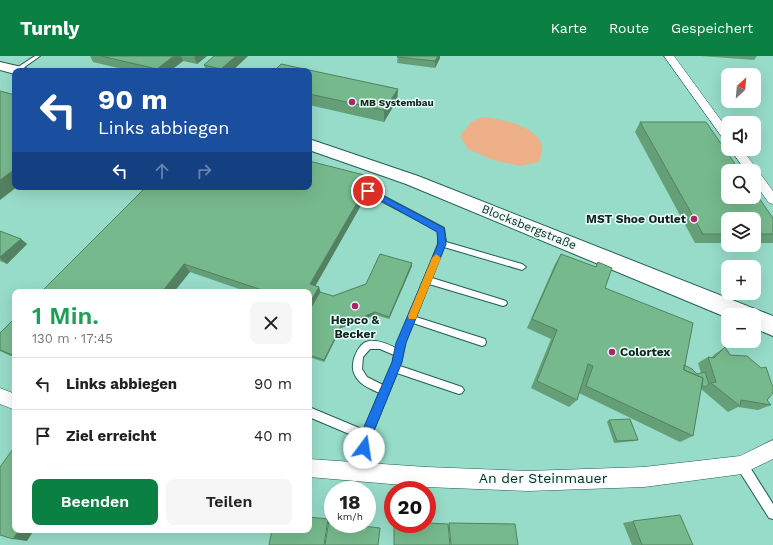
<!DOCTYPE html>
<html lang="de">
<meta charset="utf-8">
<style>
body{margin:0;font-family:"Work Sans",sans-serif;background:#f6f6f6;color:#222;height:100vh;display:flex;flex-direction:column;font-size:15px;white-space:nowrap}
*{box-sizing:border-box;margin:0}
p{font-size:13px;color:#767676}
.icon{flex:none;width:22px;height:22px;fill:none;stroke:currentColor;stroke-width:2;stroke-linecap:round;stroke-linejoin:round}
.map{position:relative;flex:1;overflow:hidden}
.panel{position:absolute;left:12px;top:233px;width:300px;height:244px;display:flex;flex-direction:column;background:#fff;border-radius:8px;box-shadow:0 4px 16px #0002}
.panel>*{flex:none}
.top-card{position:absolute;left:12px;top:12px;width:300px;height:122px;border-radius:8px;box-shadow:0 4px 16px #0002;background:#1a4fa0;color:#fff;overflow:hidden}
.needle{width:26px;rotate:26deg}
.fabs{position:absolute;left:721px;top:12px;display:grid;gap:8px}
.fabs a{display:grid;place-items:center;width:40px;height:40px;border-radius:8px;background:#fff;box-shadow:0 4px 16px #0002;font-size:20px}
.speed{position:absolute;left:324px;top:425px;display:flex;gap:8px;font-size:20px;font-weight:700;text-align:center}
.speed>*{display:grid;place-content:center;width:52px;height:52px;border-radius:50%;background:#fff;box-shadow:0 4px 16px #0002;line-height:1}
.speed small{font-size:10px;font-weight:400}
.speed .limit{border:6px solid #d22;background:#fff;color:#111}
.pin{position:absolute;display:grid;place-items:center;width:34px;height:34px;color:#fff;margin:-17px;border:2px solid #fff;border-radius:50%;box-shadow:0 1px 4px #0007}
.me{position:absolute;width:44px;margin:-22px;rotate:14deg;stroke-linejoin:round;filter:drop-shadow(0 0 3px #0008)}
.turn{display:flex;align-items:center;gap:14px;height:84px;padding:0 20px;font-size:18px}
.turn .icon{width:52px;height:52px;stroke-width:2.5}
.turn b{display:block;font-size:28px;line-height:34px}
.lanes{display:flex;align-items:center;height:38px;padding:0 20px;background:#0003;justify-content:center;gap:20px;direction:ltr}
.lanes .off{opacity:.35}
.round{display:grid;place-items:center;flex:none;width:42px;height:42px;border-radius:8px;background:#f6f6f6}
.summary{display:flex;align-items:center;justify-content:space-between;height:68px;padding:0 20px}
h1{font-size:24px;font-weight:600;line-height:30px;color:#1e9e55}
.button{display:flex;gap:8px;margin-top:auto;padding:8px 20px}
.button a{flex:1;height:46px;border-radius:8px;background:#0b8043;color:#fff;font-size:16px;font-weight:600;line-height:46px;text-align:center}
.button a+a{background:#f6f6f6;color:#222}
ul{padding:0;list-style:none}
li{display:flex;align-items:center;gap:12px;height:52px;padding:0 20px;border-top:1px solid #e0e0e0}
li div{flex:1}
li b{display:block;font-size:15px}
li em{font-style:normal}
header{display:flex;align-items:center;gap:24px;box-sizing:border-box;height:56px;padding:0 20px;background:#0b8043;color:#fff}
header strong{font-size:19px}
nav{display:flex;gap:22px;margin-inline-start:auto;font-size:14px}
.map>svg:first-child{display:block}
.built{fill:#96dcc8;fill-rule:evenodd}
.green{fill:#edb088}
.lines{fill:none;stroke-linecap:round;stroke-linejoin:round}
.lane-casing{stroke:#235f50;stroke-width:2}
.street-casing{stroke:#235f50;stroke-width:1}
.secondary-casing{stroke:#235f50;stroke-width:2}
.lane{fill:#fff;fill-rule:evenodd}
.street{fill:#fff;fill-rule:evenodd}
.secondary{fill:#fff;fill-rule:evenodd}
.wall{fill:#659f78}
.shaded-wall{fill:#538262}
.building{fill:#76b98c;stroke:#538262}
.route{fill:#1a73e8;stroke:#114b97}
.slow{fill:#f59e0b}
.poi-dot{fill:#ab246b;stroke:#ecfef8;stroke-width:1.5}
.labels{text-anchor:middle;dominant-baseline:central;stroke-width:3;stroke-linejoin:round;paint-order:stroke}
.far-poi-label{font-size:10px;font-weight:bold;fill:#0e2720;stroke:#ecfef8;text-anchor:start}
.poi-label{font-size:12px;font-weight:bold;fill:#0e2720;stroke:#ecfef8;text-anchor:end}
.street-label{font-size:12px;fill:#0e2720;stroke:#ecfef8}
.near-street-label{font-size:14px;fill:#0e2720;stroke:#ecfef8}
</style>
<header>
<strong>Turnly</strong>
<nav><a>Karte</a><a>Route</a><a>Gespeichert</a></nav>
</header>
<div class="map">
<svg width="773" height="489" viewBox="0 0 773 489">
<rect width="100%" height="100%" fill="#aae7d4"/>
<path class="built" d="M0 0H773V489H0ZM15 15H309V131H15ZM728 19H754V45H728ZM728 67H754V93H728ZM728 115H754V141H728ZM728 163H754V189H728ZM728 211H754V237H728ZM15 236H309V474H15ZM728 259H754V285H728ZM333 434H367V468H333ZM393 434H427V468H393Z"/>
<path class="green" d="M483 61C500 63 527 68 538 82 544 88 542 98 539 106L521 110 493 104 468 93 460 80 471 66Z"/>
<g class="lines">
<defs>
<path id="lane" d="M35 0H40L19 15H15V13Z
M366 133H370L444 172 446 186 522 208 526 211 522 214 444 191 432 222 503 244 506 245 507 247 506 249 503 250 429 228 416 261 482 282 485 283 486 286 485 289 482 290 413 267 405 287 400 310 459 330 462 331 464 334 462 337 459 338 397 317 371 380 365 416 364 420 360 421 356 420 355 416 361 383 309 361V351L364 374 379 337C374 334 365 331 360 326 357 323 353 317 353 313 352 304 358 287 369 285 379 284 387 288 396 292L438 188V175L366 137ZM370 293H380L394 299 393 306 383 329 367 321 362 313 363 301Z
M742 404 746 405 773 448V463L769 462 738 413 737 409 738 405Z"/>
<path id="street" d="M664 0H674L728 74V86L724 84Z
M730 93H742L773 135V148L769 147 754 126V115H746Z
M0 332 15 338V354L0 348Z
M773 384V403L742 418 644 431 528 435 426 431 309 421V403L426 411 528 415 644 411 740 400Z"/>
<path id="secondary" d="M0 6 26 12 28 15H15V18L0 14Z
M309 83 418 120 773 260V280L754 272V259H728V262L406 128 309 94Z"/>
</defs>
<use href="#lane" class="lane-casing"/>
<use href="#street" class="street-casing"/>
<use href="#secondary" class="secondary-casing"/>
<use href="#lane" class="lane"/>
<use href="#street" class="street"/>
<use href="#secondary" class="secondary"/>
</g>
<path class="wall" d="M90 0H207L197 8 183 5 170 15H131L93 6Z
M248 0 232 15H206L204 9Z
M398 0H440V2L435 12 397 7Z
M701 0H757L754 4Z
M309 15 398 33 397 44 384 66 309 49Z
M640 66 773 162V187H754V163H728V187H695L635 76Z
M372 121V130L315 230 319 231 320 236 333 240 412 210 389 263 375 259 341 272 324 306 309 301V236H248L190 216 41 236Z
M0 175 21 183 27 188 7 208 0 205Z
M561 198 595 211 598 206 605 232 684 309 697 318 701 317 698 307 708 301 711 302 715 298 725 291 730 299 771 349 758 354 738 351 728 356 701 333 693 380 680 386 579 337 577 344 569 351 531 332 551 283 527 272 555 208Z
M15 262V302L0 295V277Z
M609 364 638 384 635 385 614 387 607 366Z
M633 465 693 489H632L623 467Z"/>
<path class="shaded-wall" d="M174 0H181L183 5 170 15H158L157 13Z
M194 0H207L197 8Z
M236 0H248L232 15H222L221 13Z
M438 0H440V2L435 12V5Z
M398 33 397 44 384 66V54Z
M15 113V131H17L0 144V124Z
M372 121V130L312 236 310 228Z
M21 183 27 188 7 208 0 202V201Z
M412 207V210L389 263V261Z
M184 208 190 216 174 236H162Z
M319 231 321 238 311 257 309 251V248Z
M375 256V259L341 272 324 306V304L341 270Z
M19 474H34L27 485 13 483Z"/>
<path class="building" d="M101 0H174L157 13Z
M214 0H236L221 13 204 9Z
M398 0H438L435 5 397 1Z
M281 8 398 33 384 54 309 38V15H274Z
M0 35 15 39V113L0 124Z
M640 66H706L740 115H728V141H754V135L773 162V178H754V163H728V178H703Z
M309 105 372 121 310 228 319 231 309 248V236H268L184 208 162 236H41L146 131H309Z
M0 175 21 183 0 201Z
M380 198 412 207 389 261 375 256 341 270 324 304 309 299V255L320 236 333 240 366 228Z
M561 198 596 211 598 206 612 212 605 232 693 267 684 314 703 322 693 380 586 330 593 310 588 308 577 344 537 325 557 274 532 263Z
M15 262V300L0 294V277Z
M725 291 730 299 747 300 761 312 766 311 772 329 773 330V337L767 344 771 349 741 344 740 350 711 327 716 326 708 301 714 302Z
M684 309 692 313 697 318 705 316 709 328 705 331 702 330 703 322 684 314Z
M630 363 638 384 617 385 609 364Z
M13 393 15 394V474H19L13 483 0 479V411Z
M680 459 693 489H642L633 465Z
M309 461 328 463 324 489H269L272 474H309Z
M329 464H333V468H354V469L380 472 378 489H325Z
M427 467 448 468 450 489H394V468H427Z
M449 467 515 468 518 489H451Z"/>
<path class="route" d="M368 132 444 172 446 188 406 287 402 306 372 380 368 396 364 398 360 396 359 392 360 380 392 306 396 287 438 188 437 176 366 136V133Z"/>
<path class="slow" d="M436 198 441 202 417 260 416 263H409L408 260 432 202Z"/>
<g class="poi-dot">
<circle cx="352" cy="46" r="4"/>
<circle cx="694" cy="163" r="4"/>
<circle cx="355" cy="250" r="4"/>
<circle cx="612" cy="296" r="4"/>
</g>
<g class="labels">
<g class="far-poi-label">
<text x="360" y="46">MB Systembau</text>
</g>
<g class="poi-label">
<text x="686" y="163">MST Shoe Outlet</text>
<text x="355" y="264" text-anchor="middle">Hepco &amp;<tspan x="355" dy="14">Becker</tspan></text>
<text x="620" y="296" text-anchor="start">Colortex</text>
</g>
<g class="street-label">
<text transform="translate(529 171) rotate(22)">Blocksbergstraße</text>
</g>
<g class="near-street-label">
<text x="543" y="422">An der Steinmauer</text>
</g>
</g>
</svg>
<div class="fabs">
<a><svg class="needle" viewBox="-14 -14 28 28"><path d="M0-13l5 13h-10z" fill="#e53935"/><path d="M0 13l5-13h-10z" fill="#767676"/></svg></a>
<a><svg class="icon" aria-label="sound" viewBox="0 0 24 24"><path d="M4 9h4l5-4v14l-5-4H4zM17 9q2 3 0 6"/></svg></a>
<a><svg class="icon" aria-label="search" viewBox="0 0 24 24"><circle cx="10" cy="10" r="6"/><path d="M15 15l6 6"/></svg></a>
<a><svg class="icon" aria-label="layers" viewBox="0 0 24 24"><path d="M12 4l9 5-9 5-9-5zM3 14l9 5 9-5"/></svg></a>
<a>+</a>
<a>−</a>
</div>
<div class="speed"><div>18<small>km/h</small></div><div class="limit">20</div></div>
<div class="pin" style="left:368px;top:135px;background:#d93025"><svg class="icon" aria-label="arrive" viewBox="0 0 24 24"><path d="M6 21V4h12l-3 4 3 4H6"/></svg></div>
<svg class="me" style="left:364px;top:392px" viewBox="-20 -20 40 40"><circle r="19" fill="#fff"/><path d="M0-13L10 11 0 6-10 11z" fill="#1a73e8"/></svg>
<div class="top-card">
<div class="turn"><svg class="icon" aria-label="left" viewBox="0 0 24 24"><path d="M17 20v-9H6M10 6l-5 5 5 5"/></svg><div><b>90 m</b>Links abbiegen</div></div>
<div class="lanes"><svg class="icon" aria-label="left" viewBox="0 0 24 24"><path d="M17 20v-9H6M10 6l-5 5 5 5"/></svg><svg class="icon off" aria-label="ahead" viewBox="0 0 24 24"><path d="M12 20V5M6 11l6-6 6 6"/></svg><svg class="icon off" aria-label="right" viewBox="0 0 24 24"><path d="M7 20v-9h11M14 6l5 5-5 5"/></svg></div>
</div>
<section class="panel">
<div class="summary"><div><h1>1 Min.</h1><p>130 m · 17:45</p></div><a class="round"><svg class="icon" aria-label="close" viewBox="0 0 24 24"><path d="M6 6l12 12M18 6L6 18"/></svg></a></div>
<ul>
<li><svg class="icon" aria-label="left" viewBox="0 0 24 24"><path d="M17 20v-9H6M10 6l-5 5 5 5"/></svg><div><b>Links abbiegen</b></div><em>90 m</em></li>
<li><svg class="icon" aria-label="arrive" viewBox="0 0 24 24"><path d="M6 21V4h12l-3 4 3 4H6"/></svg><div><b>Ziel erreicht</b></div><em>40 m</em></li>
</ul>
<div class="button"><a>Beenden</a><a>Teilen</a></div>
</section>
</div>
